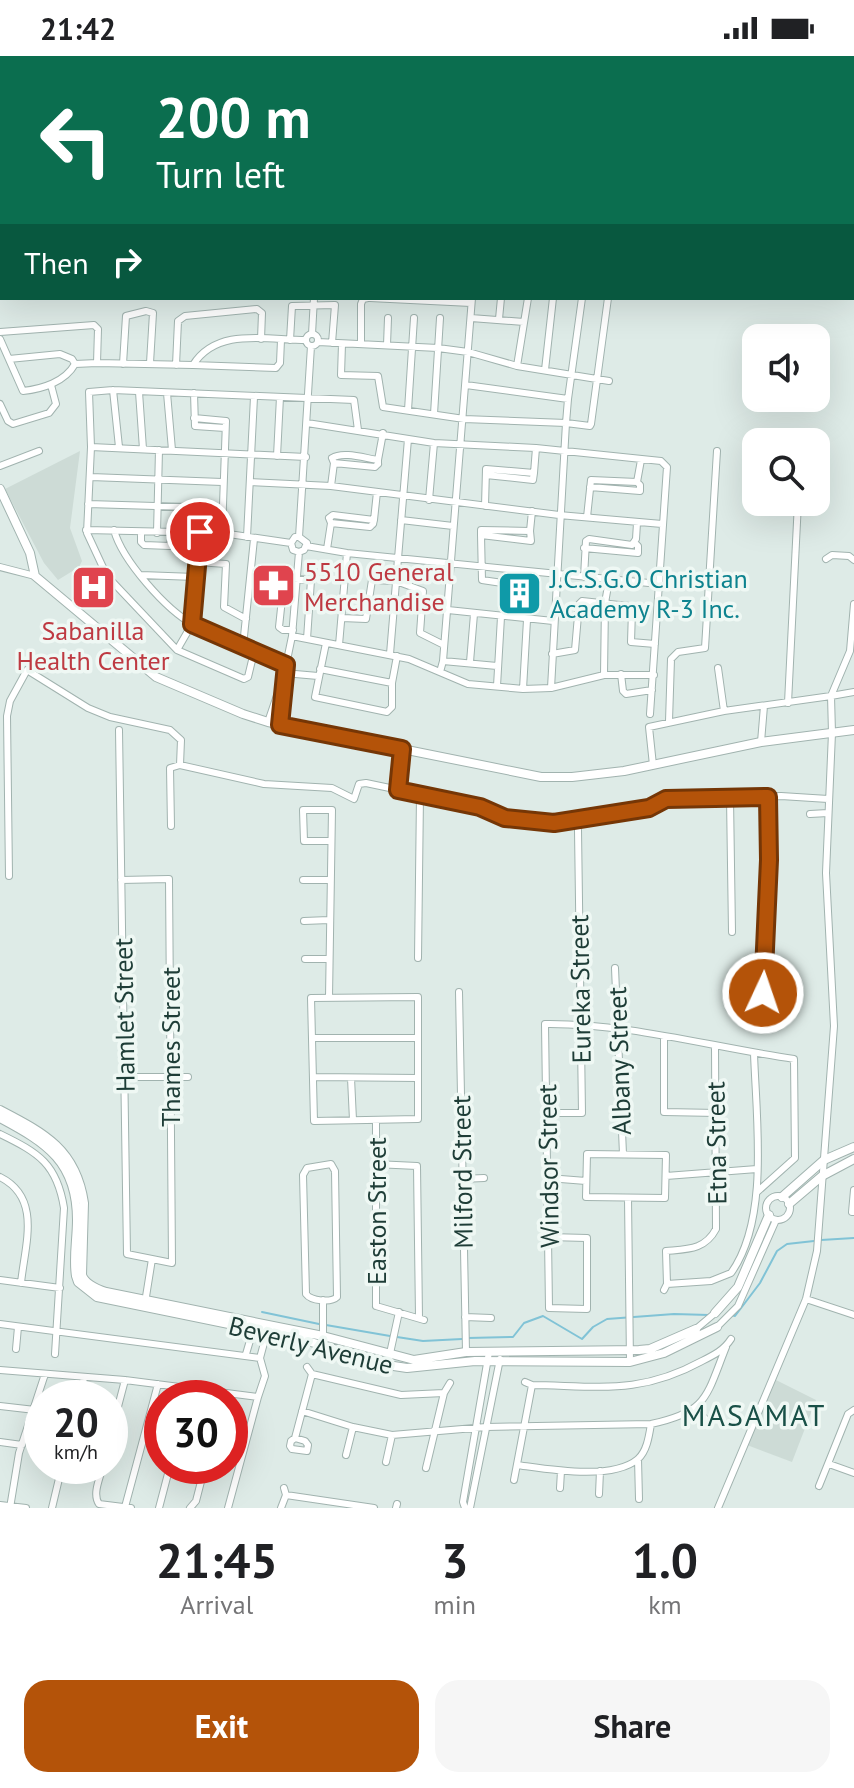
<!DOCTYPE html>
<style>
body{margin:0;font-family:"PT Sans",sans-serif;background:#f6f6f6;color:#202124;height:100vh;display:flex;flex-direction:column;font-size:30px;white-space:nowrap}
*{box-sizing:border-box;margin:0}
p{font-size:26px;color:#757577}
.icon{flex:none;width:44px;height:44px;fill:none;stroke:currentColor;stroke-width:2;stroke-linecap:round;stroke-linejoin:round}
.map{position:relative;height:1452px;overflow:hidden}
.sheet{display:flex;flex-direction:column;background:#fff;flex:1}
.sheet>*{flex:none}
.guide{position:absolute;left:0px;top:0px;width:854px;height:244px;box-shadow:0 8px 32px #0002;background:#0b6e4f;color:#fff;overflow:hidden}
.fabs{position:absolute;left:742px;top:268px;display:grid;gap:16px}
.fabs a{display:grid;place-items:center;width:88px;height:88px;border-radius:16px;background:#fff;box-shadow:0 8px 32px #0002;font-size:40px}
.speed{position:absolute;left:24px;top:1324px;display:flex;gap:16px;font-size:40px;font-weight:700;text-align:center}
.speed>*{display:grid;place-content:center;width:104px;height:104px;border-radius:50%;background:#fff;box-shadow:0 8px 32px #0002;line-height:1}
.speed small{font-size:20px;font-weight:400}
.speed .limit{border:12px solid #d22;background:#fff;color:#111}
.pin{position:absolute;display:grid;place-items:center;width:68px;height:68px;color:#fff;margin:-34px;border:4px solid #fff;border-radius:50%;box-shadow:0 2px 8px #0007}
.me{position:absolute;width:88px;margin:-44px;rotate:3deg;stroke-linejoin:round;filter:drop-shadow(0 0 6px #0008)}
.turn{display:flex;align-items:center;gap:28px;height:168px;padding:0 24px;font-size:36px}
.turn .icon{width:104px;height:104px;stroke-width:2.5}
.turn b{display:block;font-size:56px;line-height:68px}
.then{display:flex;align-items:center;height:76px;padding:0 24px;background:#0003;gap:16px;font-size:30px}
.eta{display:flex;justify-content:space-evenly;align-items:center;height:136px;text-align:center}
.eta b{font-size:48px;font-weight:700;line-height:56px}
.cta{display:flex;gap:16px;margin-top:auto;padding:16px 24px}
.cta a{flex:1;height:92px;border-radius:24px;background:#b45309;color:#fff;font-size:32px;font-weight:700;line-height:92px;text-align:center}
.cta a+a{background:#f6f6f6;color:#202124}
.status{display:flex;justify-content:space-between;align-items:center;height:56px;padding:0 40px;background:#fff;direction:ltr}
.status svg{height:22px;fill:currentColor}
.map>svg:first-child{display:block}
.built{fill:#cddbd6}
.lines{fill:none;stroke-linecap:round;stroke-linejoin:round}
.stream{stroke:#81c3d6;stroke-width:2}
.minor-casing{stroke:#a1b3af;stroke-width:8}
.tertiary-casing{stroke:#a1b3af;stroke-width:10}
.minor{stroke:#fff;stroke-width:6}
.tertiary{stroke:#fff;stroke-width:8}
.route-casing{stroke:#753606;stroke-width:20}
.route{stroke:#b45309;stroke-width:14}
.labels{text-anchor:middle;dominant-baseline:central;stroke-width:7;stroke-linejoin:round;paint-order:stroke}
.health-label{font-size:26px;fill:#be3a42;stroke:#eff8f4;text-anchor:start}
.culture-label{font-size:26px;fill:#0d838f;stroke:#eff8f4;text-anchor:start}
.street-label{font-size:26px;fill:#1e3d37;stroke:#eff8f4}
.quarter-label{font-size:30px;letter-spacing:2px;fill:#195047;stroke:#eff8f4}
</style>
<div class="status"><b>21:42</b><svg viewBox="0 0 49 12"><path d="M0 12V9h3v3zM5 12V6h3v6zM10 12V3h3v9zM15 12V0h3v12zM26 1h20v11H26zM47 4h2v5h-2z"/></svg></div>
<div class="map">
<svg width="854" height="1452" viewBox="0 0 854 1452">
<rect width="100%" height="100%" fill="#deebe7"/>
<path class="built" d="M80 395 70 472 82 505 79 511 58 524 44 507 5 433Z
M774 1323 816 1344 792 1406 747 1389Z"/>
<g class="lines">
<path class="stream" d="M778 0 780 2
M852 118 854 122
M821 1184 854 1182
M262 1256 319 1268
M731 1259 735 1260 760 1227 777 1195 787 1188 814 1185
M326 1269 390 1280
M397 1281 423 1285 462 1283
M468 1282 513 1281 524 1267 543 1260 582 1283 593 1271 607 1263 674 1258 709 1259"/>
<defs>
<path id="minor" d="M121 0V2
M148 0V2
M173 0V2
M199 0V2
M227 0V2
M254 0V2
M279 0V2
M605 0V2
M332 2 334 0
M376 2 378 0
M414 2 416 0
M456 2 458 0
M497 2 499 0
M533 2 535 0
M572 2 574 0
M370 242 471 247
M471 262 524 266
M499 263 501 242
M0 276 94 269 98 273 97 307 75 308C65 326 42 333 23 335L0 283
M306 284a6 6 0 1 1 12 0a6 6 0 1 1-12 0Z
M312 278 314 242
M290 284 292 250 335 249 332 287
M318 286 438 292 468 296 517 310 609 325
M342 288 341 319 378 320 383 351 464 363 566 367 568 343
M361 288V248L363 243 368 242
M387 289 388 262
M9 303 60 298 72 303 75 308
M97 307 193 309C217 271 266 284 306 284
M123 308 126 260 146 255 153 257 150 307
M176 309 178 265 185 260 257 253 262 257 261 283
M193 309 276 312 280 307 281 284
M517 310 528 242
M545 314 553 242
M466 329 568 343 582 242
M113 334 119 391
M139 336 143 393
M167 337 172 394
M194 337 195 370 225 372
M0 348 8 365 13 368 49 357 56 348 51 329
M408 354 414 262
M434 358 440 262
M194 362 226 365 222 477
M307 367 434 387 536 392 661 405 667 411 650 658
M91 391 306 401
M277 400 280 341
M332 402 334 407 375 411 378 408
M332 402C343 395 364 402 378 404V408
M378 404 383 377
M0 410 39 395
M486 419 533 424 534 417
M91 421 222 426
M251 426 331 430 559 459 662 468
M331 430 334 407
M590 431 640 435V429L637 426
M429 444 434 387
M88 448 222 452
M485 450 486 413 534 417 536 392
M587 461 591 424 637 426 641 404
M329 462 333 459 374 464 373 468
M329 462 331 467 370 471 373 468
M374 464 377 436
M401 464 453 470
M86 474 222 477 291 487
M114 474C122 504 166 554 194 569 222 585 256 597 286 609
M141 476V486L144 489 170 490 172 476
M157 477 159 394
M481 479 531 485 530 475
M247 481 254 341
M299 481 311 290
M306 490 347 497 659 528
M584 492 638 497V490L635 487
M327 493 331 467
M826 503 832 499 849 500 854 504
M197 506 226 508 224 551 246 563
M0 511 35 520
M527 517 523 530 482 524 481 479V474L530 475 532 455
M141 519 195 521
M584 521 586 485 589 483 632 489 636 483 637 467
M854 548 850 595 831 640 854 636
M448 554 553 565
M342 562 366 563 372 524 396 525 423 535 420 577 444 589
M293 574H283L279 571 284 524 286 522 311 524 307 583
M292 580 409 603 468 628 523 633 551 632 604 619H654
M326 587 315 641 387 656 392 651V627L397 600
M339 589 347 497
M243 590 254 483
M177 594 192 568 200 476
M254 596 248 621 244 623 177 594 107 520 87 477 91 391 89 336 113 334 354 344 358 374
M390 598 408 383
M552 598 575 594 579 548 582 545 629 550 632 554 631 586 655 588
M443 605 497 610
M470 606 474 558
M718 612 724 655
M320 613 392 627
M440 616 443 605 472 242
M284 617 318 620
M621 618 623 635 626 638 652 634
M604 619 605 547 609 524
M497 630 501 561
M551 632 566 367 590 370 591 368 608 242
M523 633 527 564
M788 647 798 446
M669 665 671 603 678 596 705 592 717 395
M268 666 284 619 292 580 299 496 304 494 307 487 299 481H295L291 487 293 494 299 496
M280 669 284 621
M119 674C121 849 125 1023 127 1198L172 1207 169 823 121 824
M761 686 764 650
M653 709 649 671 724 655 831 640 832 677 826 817 834 970 817 1195 806 1243 718 1452
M398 734 402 693
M730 742 732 876
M810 758 828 757
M171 770 170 712 180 709 264 728 332 732 354 743 359 728 366 727 480 751 505 762 554 767 602 757 649 752 666 743 781 740 828 743
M9 820 7 660 10 645 27 614 88 652 110 661 170 674 181 684 180 709
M303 824H330
M304 865 329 864
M418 902 420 740
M305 903H328
M615 912 623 1098
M459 936 466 1296
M763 937 769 804 768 741
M329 941 332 754H303L304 785H331
M418 941V1063L314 1065 311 942Z
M664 980V1056L717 1057
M312 982H417
M125 1021H188
M313 1021 418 1022
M351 1022 353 1064
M547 1057H582L578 774
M0 1078C39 1097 57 1108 64 1152L55 1298
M587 1098 666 1099 665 1142 586 1141Z
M331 1108 335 1115 337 1241C331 1247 311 1245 306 1238L303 1119 307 1112Z
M375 1108 417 1110 419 1261
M666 1120 757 1113
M0 1121C42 1142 25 1188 21 1227
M548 1122 586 1125
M461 1123 484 1122
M854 1134 852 1156H854
M766 1152a12 12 0 1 1 24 0a12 12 0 1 1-24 0Z
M628 1142 630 1306
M549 1181 587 1182V1253L549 1252 545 968C628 967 711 991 794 1003L795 1102 757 1136
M0 1224 60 1232
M667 1228 711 1225 731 1217C770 1163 756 1062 754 997
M664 1234 667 1228 666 1195C687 1193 705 1194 716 1173L715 990
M806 1243 854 1259
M323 1244V1280
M145 1247 152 1203
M376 1250V1064
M376 1250 424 1264
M465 1261 491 1262
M0 1268 260 1302 268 1272
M717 1271 738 1250 776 1164
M696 1273 715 1257
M16 1293 18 1271
M246 1298 254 1271
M389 1302 399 1256
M307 1311 312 1318 401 1339 444 1337 450 1327
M0 1314 125 1324 258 1341 228 1452
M525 1326 532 1329C599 1330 640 1339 702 1305 714 1299 724 1294 731 1283
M258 1341 265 1320 260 1302
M79 1342 84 1322
M0 1350 35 1354
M696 1352 707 1365
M302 1355 353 1371 392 1379 486 1371 651 1368C708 1356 706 1341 726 1291
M110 1381 125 1324
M295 1382 305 1385 308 1389 307 1395 292 1393 290 1390 291 1385 295 1382 312 1318
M0 1386 22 1389
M346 1399 353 1371
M638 1403 639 1443
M386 1406 392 1379
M829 1408 854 1417
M517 1409C547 1413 612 1425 638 1403 647 1395 649 1380 651 1368
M103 1410C100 1422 92 1438 99 1448L131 1452
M426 1412 444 1337
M514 1424 532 1329
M819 1430 848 1358 854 1354
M560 1432 561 1415
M599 1438 600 1415
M286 1439 374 1452
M0 1449 26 1452
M125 1451 158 1328
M10 1452 19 1397 45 1318
M52 1452 62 1410
M159 1452 170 1410
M190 1452 196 1445 205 1410
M281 1452 286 1439 284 1432
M396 1452 397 1448
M465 1452 463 1446 489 1296
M470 1452 500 1303"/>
<path id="tertiary" d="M0 433 30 497 35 520 156 621 243 658 268 666 541 721H572L624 715 761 686 854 674
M0 1054C44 1077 76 1093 84 1147L82 1219C85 1228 97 1233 106 1236L323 1280 414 1304 466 1296 639 1294 650 1293 696 1273
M0 1062C47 1087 77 1106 77 1164 77 1183 73 1202 76 1220L78 1226 97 1241 301 1283 387 1309 407 1312 475 1305 630 1306 664 1297 717 1271
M782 1141 824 1104 854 1091
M789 1148 822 1120 854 1103
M715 1257 738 1231 769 1159"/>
</defs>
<use href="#minor" class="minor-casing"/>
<use href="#tertiary" class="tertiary-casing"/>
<use href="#minor" class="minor"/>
<use href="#tertiary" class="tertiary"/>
</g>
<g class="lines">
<defs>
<path id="route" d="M200 476 192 568 286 609 280 669 402 693 398 734 480 751 505 762 554 767 649 752 666 743 768 741 769 804 763 937"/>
</defs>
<use href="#route" class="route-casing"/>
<use href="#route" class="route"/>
</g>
<defs>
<symbol id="pharmacy-square" viewBox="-11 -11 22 22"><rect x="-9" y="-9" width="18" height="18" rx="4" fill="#e0444e" stroke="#eff8f4"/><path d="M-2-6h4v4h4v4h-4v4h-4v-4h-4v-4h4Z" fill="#fff"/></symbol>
<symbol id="hospital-square" viewBox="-11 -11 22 22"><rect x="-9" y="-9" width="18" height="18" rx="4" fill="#e0444e" stroke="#eff8f4"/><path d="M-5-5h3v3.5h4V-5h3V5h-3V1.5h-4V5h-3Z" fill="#fff"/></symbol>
<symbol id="building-square" viewBox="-11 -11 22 22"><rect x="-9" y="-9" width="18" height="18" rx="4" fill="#0f9aa8" stroke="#eff8f4"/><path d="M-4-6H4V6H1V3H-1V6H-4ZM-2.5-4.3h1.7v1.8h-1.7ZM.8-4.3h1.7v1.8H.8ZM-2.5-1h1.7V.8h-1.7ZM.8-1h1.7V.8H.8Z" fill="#fff"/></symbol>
</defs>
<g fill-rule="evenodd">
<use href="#pharmacy-square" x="248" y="504" width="51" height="51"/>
<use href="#hospital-square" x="68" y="506" width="51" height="51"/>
<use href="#building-square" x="494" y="512" width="51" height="51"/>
</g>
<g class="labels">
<g class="health-label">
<text x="304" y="515">5510 General<tspan x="304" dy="30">Merchandise</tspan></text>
<text x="93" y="574" text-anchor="middle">Sabanilla<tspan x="93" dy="30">Health Center</tspan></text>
</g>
<g class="culture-label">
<text x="550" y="522">J.C.S.G.O Christian<tspan x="550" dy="30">Academy R-3 Inc.</tspan></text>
</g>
<g class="street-label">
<text transform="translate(580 933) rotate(-91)">Eureka Street</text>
<text transform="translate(124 959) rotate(-91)">Hamlet Street</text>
<text transform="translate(170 991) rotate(-90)">Thames Street</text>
<text transform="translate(619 1005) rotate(-92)">Albany Street</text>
<text transform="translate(716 1087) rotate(-91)">Etna Street</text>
<text transform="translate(548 1110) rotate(-91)">Windsor Street</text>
<text transform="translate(462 1116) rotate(-91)">Milford Street</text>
<text transform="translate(376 1155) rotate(-90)">Easton Street</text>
<text transform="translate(311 1289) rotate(14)">Beverly Avenue</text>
</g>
<g class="quarter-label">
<text x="754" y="1358">MASAMAT</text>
</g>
</g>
</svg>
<div class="fabs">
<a><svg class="icon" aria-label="sound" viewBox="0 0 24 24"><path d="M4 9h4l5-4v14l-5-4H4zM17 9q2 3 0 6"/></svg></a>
<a><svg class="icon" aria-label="search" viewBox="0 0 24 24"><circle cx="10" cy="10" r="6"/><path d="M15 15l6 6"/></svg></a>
</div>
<div class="speed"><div>20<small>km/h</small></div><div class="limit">30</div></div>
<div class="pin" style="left:200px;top:476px;background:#d93025"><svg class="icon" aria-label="arrive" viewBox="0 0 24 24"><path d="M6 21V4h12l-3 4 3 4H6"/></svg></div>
<svg class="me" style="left:763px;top:937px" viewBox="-20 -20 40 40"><circle r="17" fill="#b45309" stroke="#fff" stroke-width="3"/><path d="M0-11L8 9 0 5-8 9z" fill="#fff"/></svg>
<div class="guide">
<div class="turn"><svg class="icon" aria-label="left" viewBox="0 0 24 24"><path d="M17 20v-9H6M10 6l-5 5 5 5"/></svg><div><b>200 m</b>Turn left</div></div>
<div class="then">Then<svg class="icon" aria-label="right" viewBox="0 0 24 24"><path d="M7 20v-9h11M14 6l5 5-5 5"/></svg></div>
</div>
</div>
<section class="sheet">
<div class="eta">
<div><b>21:45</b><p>Arrival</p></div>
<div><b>3</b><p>min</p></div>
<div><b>1.0</b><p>km</p></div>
</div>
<div class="cta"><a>Exit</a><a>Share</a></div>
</section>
